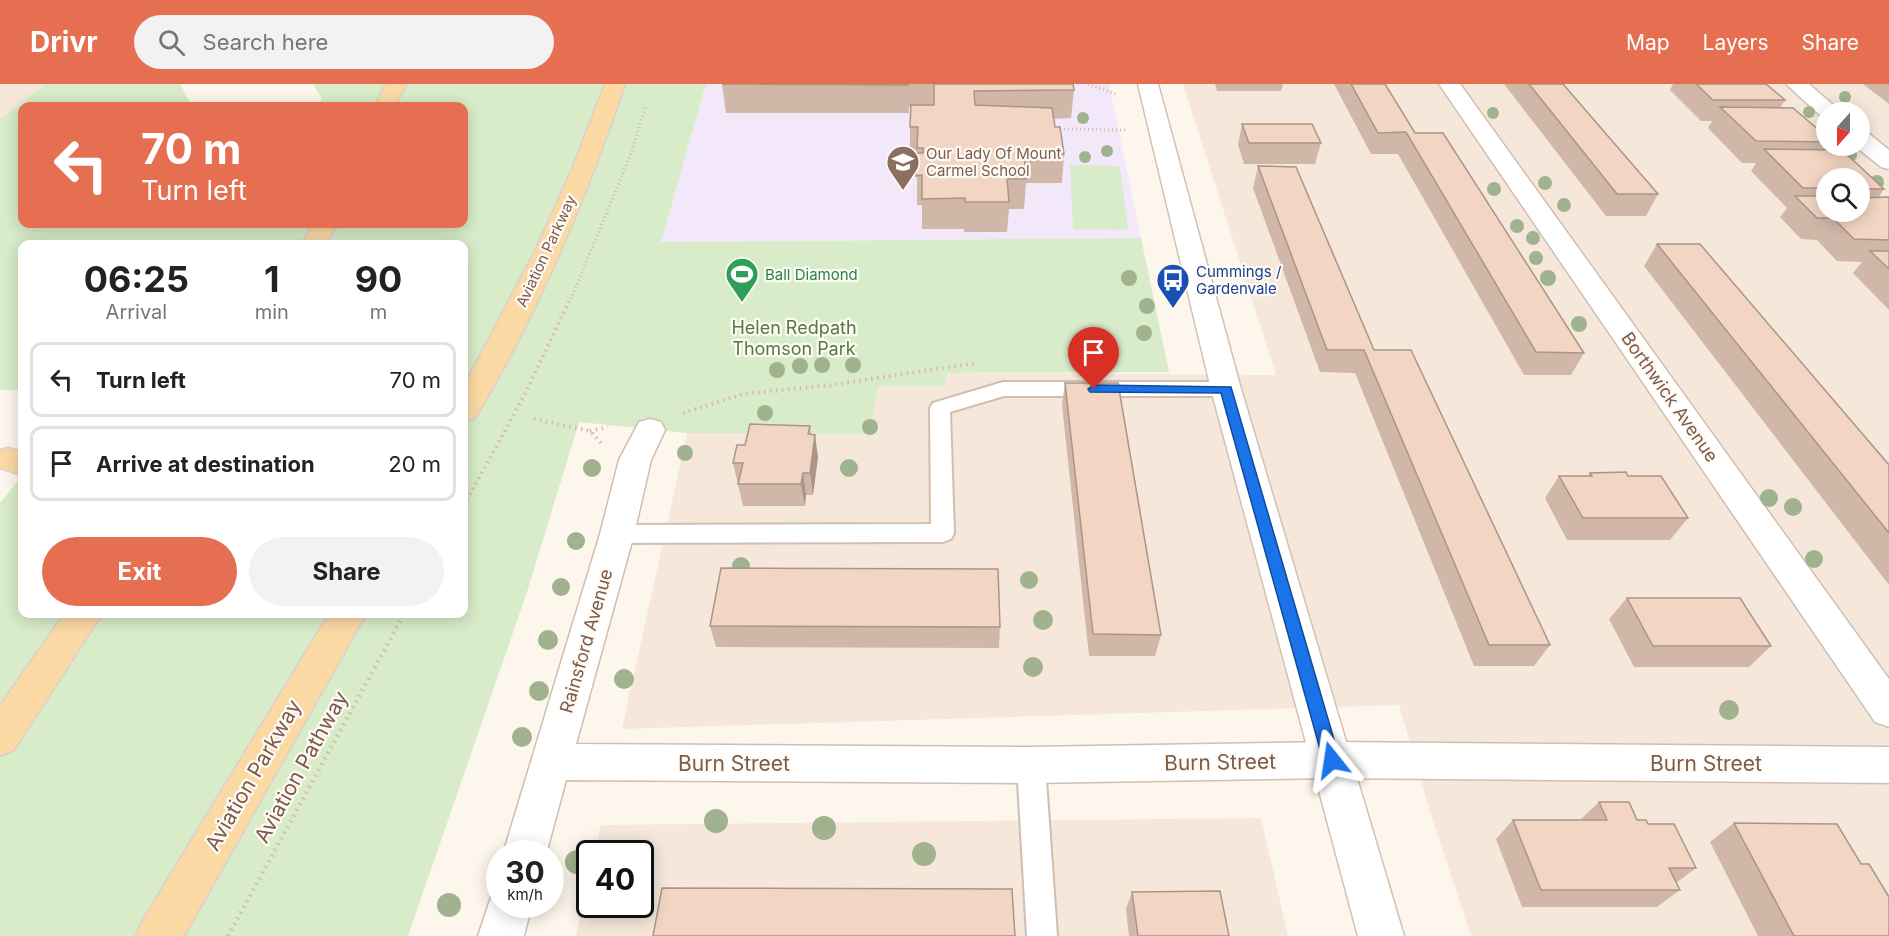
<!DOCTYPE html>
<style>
body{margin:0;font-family:Inter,sans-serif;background:#f2f2f2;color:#222;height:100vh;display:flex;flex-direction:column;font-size:22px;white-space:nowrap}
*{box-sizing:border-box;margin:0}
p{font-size:20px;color:#767676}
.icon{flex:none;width:33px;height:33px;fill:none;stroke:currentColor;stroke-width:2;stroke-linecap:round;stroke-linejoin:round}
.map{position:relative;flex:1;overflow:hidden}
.side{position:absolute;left:18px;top:156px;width:450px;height:378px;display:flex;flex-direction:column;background:#fff;border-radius:12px;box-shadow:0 3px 15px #0003}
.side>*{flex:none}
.top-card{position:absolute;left:18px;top:18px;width:450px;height:126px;border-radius:12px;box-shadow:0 3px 15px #0003;background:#e76f51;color:#fff;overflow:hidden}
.needle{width:39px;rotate:201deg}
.fabs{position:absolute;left:1816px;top:18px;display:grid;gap:12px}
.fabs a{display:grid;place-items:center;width:54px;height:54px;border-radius:50%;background:#fff;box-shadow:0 3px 15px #0003;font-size:30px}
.speed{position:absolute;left:486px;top:756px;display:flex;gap:12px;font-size:30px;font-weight:700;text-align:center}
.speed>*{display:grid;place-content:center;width:78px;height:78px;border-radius:50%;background:#fff;box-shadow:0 3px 15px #0003;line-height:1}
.speed small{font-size:15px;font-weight:400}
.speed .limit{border:3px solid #111;border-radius:9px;background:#fff;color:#111}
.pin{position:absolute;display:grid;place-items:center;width:51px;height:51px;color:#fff;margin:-62px -26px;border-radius:50% 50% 50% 0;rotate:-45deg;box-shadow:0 0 6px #0007}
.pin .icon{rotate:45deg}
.me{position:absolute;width:66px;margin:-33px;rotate:345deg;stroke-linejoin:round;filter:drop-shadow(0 0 4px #0008)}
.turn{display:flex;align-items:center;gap:21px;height:126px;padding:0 24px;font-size:27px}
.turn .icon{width:78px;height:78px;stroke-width:2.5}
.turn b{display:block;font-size:42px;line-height:51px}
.eta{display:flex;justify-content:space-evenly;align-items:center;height:102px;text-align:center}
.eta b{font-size:36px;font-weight:700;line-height:42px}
.primary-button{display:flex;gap:12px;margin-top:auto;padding:12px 24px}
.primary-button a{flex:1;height:69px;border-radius:36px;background:#e76f51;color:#fff;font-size:24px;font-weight:700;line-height:69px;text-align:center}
.primary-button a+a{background:#f2f2f2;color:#222}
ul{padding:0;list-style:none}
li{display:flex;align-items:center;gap:18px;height:75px;margin:0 12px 9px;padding:0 12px;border:3px solid #e0e0e0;border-radius:12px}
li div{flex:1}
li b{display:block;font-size:22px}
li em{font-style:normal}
header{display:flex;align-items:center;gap:36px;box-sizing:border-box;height:84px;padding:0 30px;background:#e76f51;color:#fff}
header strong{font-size:28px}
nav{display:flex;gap:33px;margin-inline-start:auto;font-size:21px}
.search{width:420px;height:54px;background:#f2f2f2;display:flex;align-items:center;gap:15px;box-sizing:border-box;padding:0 21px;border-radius:33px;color:#767676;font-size:22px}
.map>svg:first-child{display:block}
.residential{fill:#f5e8da;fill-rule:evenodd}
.education{fill:#f3e8fa}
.green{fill:#d8ecc9}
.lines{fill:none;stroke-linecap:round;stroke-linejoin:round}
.lane-casing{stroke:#d1beb0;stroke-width:4}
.street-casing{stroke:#d1beb0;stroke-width:3}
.secondary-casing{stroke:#d6c0b0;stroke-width:3}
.primary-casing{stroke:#dad1cd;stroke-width:3}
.path-far2{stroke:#d9b8a5;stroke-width:3;stroke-dasharray:1 3;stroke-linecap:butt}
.path-far1{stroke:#d9b8a5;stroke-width:4;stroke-dasharray:1.5 4.5;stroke-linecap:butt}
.path{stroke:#d9b8a5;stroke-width:4.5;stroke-dasharray:1.5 5;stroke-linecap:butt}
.lane{fill:#fff;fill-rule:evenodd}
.street{fill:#fff;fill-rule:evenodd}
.secondary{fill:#fff;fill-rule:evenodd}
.primary{fill:#fbd9a5;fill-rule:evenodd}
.tree{fill:#a0b28e}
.wall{fill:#d1b7a8;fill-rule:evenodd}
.shaded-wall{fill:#aa9588}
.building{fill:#f3d5c3;stroke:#aa9588;stroke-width:1.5}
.route{fill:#1a73e8;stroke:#114b97;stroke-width:1.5}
.labels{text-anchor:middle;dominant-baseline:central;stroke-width:4.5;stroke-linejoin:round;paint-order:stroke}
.far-education-label{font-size:15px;fill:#785e54;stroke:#fffaf3;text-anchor:start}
.far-street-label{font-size:15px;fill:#7a5c4d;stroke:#fffaf3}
.far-transit-label{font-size:15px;fill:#164399;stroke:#fffaf3;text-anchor:start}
.far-leisure-label{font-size:15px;fill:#27864d;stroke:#fffaf3;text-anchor:start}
.park-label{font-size:18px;fill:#537a41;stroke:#fffaf3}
.street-label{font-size:18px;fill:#7a5c4d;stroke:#fffaf3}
.near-street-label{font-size:21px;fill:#7a5c4d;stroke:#fffaf3}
</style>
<header>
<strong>Drivr</strong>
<div class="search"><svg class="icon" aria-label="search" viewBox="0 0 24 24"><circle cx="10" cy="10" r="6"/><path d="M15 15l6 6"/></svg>Search here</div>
<nav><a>Map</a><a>Layers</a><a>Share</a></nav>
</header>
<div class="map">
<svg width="1889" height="852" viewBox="0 0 1889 852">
<rect width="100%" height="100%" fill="#fdf6ec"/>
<path class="residential" d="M0 0H45L0 35Z
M1183 0H1889V852H1471L1430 728 1399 621 622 645 687 349 869 350 877 302H945L948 289 1276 291ZM1827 28H1860V62H1827ZM1827 94H1860V128H1827Z
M1261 734 1288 852H576L589 790 590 820H640V770L594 769 601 741Z"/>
<path class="education" d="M706 0H1109L1141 154 661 158Z"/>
<path class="green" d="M45 0H180L192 22H22V140H464V22H317L322 15 313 0H706L661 158 1141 154 1169 288 948 289 945 302H878L869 350 687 349 579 338 527 508 408 852H0V419L22 392V530H464V160H22V306H0V35Z
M1070 81 1120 82 1128 146 1073 145Z"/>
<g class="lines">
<defs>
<path id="lane" d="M1003 298H1226L1233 300 1236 305 1233 310 1226 312H1004L950 328 954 449 951 455 943 458 617 459 609 456 606 450 609 444 617 441 931 440 930 324 933 319Z
M1031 669 1041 672 1045 681 1057 852H1027L1017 681 1021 672Z"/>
<path id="street" d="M1439 0H1460L1889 595V643L1875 638Z
M1786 0H1809L1841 28H1827V34L1822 33Z
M1860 47 1868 49 1889 66V85L1881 83 1855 62H1860Z
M650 335 661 338 665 346 651 376 634 450 576 660 1031 663 1332 658 1889 663V699L1332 694 1031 699 566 696 546 770H503L600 450 619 376 639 338Z
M500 802V820H532L524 852H478L494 804Z"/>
<path id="secondary" d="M1138 0H1158L1241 305 1404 852H1358L1211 305Z"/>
<path id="primary" d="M386 0H406L395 22H375Z
M605 0H625C586 115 538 230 475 334L464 337V302L535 167 572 85Z
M313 140H337L326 160H302Z
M8 364 22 368V391L0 384V366Z
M64 530H102L14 666 0 672V622Z
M329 530H366L184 852H136L143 836Z"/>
</defs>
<use href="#lane" class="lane-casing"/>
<use href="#street" class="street-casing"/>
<use href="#secondary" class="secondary-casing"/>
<use href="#primary" class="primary-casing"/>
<path class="path-far2" d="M1088 0 1116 10
M1056 45 1126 46
M571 215 631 69 646 21"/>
<path class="path-far1" d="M683 329 743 310 831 301 976 279
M534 335 590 347 602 360
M590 347 608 343
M464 421 524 312 571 213"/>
<path class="path" d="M228 852 404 530"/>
<use href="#lane" class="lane"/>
<use href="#street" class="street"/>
<use href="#secondary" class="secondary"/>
<use href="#primary" class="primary"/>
</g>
<g class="tree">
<circle cx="1845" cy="13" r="6"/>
<circle cx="1809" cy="28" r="6"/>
<circle cx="1493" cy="29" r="6"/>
<circle cx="1083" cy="34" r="6"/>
<circle cx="1107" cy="67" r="6"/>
<circle cx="1851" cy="71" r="6"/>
<circle cx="1085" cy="73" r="6"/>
<circle cx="1877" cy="98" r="7"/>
<circle cx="1545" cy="99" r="7"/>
<circle cx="1494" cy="105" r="7"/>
<circle cx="1564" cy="121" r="7"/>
<circle cx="1517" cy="142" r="7"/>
<circle cx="1533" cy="154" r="7"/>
<circle cx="1536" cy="174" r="7"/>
<circle cx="1129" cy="194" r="8"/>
<circle cx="1548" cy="194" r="8"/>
<circle cx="1147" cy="222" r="8"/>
<circle cx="1579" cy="240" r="8"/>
<circle cx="1144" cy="249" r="8"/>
<circle cx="822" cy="281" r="8"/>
<circle cx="853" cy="281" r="8"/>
<circle cx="800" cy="282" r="8"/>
<circle cx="777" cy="286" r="8"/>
<circle cx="765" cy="329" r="8"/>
<circle cx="870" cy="343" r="8"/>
<circle cx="685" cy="369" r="8"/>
<circle cx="592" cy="384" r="9"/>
<circle cx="849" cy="384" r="9"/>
<circle cx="1769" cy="414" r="9"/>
<circle cx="1793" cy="423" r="9"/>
<circle cx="576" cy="457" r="9"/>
<circle cx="1814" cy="475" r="9"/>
<circle cx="741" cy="482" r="9"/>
<circle cx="1029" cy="496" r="9"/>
<circle cx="561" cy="503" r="9"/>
<circle cx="1043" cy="536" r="10"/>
<circle cx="548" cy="556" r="10"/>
<circle cx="1033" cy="583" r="10"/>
<circle cx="624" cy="595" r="10"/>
<circle cx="539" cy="607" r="10"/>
<circle cx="1729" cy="626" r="10"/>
<circle cx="522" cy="653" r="10"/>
<circle cx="716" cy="737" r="12"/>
<circle cx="824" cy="744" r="12"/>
<circle cx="924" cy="770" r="12"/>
<circle cx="577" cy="778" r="12"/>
<circle cx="449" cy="821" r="12"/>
</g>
<path class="wall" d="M722 0H1073L1074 6 1071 34 1053 35 1055 43 1064 70 1062 99H1026L1024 125H1009L1007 148H964V145H922V121H917V72H910V43L911 23H909V29H726Z
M1215 0H1283L1281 7H1217Z
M1334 0H1385L1415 49 1584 269 1571 291H1524L1398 70H1371Z
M1504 0H1563L1658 110 1646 132H1606Z
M1673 0H1766L1785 16 1780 24 1827 53V62H1830L1827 66 1884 105 1878 114 1889 113V226L1853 189 1862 178 1837 177 1817 156 1801 155 1780 133 1787 124 1751 87 1756 79H1742L1708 44 1712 37H1701L1670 6ZM1827 94H1860V128H1827Z
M1863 0H1889V20Z
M1242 40 1321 59 1315 80H1244L1238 61Z
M1258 82 1374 266 1550 561 1534 582H1474L1355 289 1320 288 1253 104Z
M1657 160 1889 381V501L1644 182Z
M1065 299 1161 551 1155 572H1089L1062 321Z
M810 342 811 351 818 373 813 411H806L805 422H743L733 379 745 361Z
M1590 389 1628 392 1688 434 1670 456H1567L1545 414 1559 392H1588Z
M1627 514 1771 562 1749 583H1634L1609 535Z
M710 542 1000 543 999 564 716 563Z
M1599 718 1648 740 1696 784 1676 799 1680 806 1657 823H1522L1496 755 1513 736H1580Z
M1734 739 1861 780 1889 852H1758L1710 758Z
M1132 808 1229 852H1129L1126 825Z"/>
<path class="shaded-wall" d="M815 351 818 373 813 411 810 389Z
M803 389 806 411 805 422 801 400Z"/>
<path class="building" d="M722 0H908V1Z
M934 0H1073L1074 6 974 7 975 21 1052 24 1055 43H1060L1064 70H1024L1026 95H1007L1009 118H965V114L922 115V91L916 92 917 69H923V64H917L918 43H910L911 21H934Z
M1351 0H1385L1415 49H1443L1584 269 1536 268 1406 48 1378 49Z
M1529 0H1563L1658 110H1617Z
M1696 0H1766L1785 16H1713Z
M1720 23 1793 24 1827 53V58L1756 57Z
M1242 40H1312L1321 59H1249Z
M1764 65 1842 66 1884 105H1860V94H1827V104H1803Z
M1258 82 1296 83 1374 266H1411L1550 561H1489L1364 266H1327Z
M1795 112H1819L1822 114H1827V128H1860V114L1889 113V156L1854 155 1833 134H1817Z
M1657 160H1700L1889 381V449Z
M1870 167H1889V185Z
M1065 299H1118L1161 551 1093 550Z
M750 340 810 342 808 350 815 351 810 389H803L801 400H738L743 379H733L737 361H745Z
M1626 388 1628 392H1661L1688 434H1583L1559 392H1592L1590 389Z
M721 484 998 485 1000 543 710 542Z
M1627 514H1740L1771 562H1653Z
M1599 718H1629L1637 736H1646L1648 740H1674L1696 784H1669L1680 806H1541L1513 736H1607Z
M1734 739 1837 740 1861 780H1869L1889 813V852H1794Z
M662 804 1012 805 1015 852H653Z
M1220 807 1229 852H1138L1132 808Z"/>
<path class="route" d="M1094 301 1231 303 1340 676 1337 681 1332 683 1326 681 1323 676 1221 309 1090 308 1088 305Z"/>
<defs>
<symbol id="school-pin" viewBox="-11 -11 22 30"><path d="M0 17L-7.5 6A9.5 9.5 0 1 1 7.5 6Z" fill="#8d6e63" stroke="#fffaf3"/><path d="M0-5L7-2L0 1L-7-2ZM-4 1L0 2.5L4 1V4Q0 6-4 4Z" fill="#fff"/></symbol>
<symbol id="stadium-pin" viewBox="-11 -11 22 30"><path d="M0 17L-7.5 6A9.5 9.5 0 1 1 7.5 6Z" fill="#2e9e5b" stroke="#fffaf3"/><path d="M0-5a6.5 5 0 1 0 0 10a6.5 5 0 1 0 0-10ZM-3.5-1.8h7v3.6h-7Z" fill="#fff"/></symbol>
<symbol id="bus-pin" viewBox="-11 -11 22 30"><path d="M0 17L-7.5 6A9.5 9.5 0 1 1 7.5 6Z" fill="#1a4fb4" stroke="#fffaf3"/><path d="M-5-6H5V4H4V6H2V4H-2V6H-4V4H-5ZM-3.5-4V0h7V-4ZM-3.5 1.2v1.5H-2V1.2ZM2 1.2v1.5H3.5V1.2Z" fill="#fff"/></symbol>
</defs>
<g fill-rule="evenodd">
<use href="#school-pin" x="884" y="59" width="38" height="52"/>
<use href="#stadium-pin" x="723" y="171" width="38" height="52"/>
<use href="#bus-pin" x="1154" y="177" width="38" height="52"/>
</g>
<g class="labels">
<g class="far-education-label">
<text x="926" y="69">Our Lady Of Mount<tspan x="926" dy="17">Carmel School</tspan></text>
</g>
<g class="far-street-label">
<text transform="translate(546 167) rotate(-65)">Aviation Parkway</text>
</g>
<g class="far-transit-label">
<text x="1196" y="187">Cummings /<tspan x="1196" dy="17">Gardenvale</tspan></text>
</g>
<g class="far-leisure-label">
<text x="765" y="190">Ball Diamond</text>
</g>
<g class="park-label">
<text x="794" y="243">Helen Redpath<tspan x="794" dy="21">Thomson Park</tspan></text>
</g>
<g class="street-label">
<text transform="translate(1670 313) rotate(55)">Borthwick Avenue</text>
<text transform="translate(586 557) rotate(-74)">Rainsford Avenue</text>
</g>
<g class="near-street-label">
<text transform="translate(1220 678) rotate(-1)">Burn Street</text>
<text x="734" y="679">Burn Street</text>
<text x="1706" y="679">Burn Street</text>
<text transform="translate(301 683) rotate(-61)">Aviation Pathway</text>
<text transform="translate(253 691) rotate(-60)">Aviation Parkway</text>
</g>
</g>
</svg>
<div class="fabs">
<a><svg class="needle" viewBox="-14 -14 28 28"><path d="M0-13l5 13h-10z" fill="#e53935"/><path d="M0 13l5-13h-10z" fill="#767676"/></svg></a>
<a><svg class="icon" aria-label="search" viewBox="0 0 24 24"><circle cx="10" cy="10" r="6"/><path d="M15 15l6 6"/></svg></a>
</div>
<div class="speed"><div>30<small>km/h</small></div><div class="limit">40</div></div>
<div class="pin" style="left:1094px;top:305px;background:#d93025"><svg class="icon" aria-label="arrive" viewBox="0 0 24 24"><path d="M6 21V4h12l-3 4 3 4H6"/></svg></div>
<svg class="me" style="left:1332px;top:676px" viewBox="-20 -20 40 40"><path d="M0-17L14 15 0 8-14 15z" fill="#1a73e8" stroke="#fff" stroke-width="4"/></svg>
<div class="top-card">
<div class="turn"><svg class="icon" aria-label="left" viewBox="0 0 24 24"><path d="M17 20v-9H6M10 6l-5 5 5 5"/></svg><div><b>70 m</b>Turn left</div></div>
</div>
<section class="side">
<div class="eta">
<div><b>06:25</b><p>Arrival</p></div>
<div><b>1</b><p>min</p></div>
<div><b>90</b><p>m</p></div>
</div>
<ul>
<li><svg class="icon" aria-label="left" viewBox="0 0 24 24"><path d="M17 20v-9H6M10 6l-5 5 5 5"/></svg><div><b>Turn left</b></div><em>70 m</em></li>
<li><svg class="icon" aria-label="arrive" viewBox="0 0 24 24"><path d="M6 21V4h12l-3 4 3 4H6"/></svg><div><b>Arrive at destination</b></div><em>20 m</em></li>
</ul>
<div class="primary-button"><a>Exit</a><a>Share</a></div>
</section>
</div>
